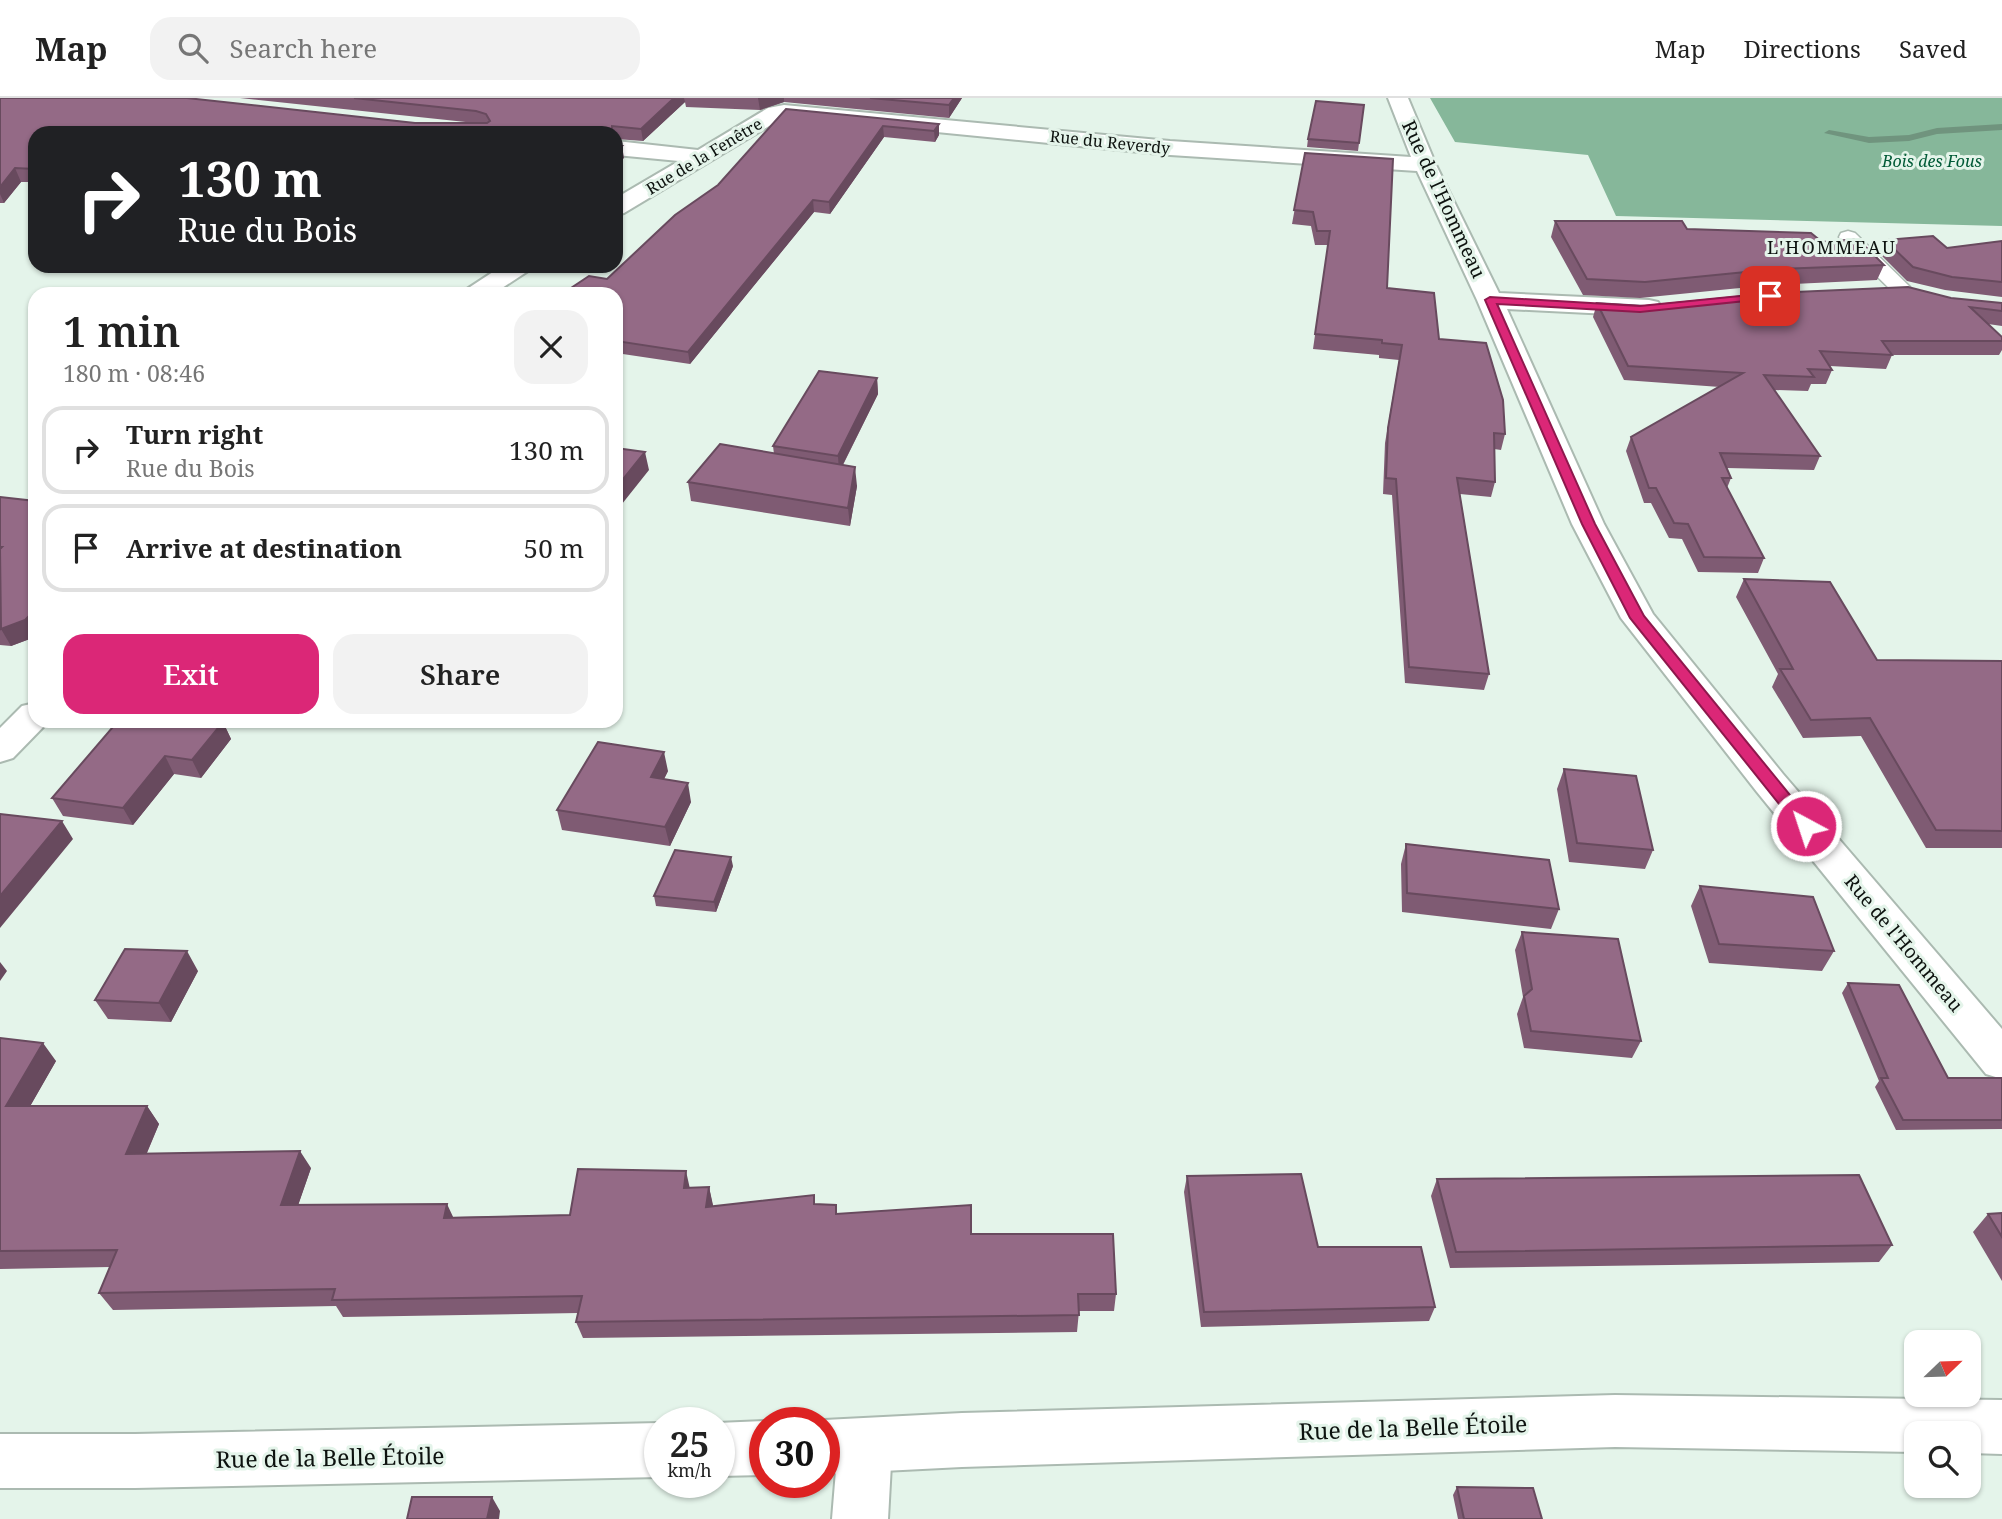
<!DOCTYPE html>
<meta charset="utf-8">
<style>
body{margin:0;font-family:"Noto Serif",serif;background:#f2f2f2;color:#222;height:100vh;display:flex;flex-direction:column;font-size:26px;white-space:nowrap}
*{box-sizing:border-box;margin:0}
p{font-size:23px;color:#767676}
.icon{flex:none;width:38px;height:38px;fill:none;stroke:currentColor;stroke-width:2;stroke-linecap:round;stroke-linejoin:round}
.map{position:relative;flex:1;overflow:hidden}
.details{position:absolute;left:28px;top:189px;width:595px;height:441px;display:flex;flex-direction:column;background:#fff;border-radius:21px;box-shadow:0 2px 5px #0004}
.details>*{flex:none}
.top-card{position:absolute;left:28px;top:28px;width:595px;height:147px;border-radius:21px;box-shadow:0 2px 5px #0004;background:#202124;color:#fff;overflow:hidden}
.needle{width:46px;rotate:67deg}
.fabs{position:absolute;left:1904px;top:1232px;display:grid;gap:14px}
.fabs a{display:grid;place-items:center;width:77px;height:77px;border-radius:14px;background:#fff;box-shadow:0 2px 5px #0004;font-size:35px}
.speed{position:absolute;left:644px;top:1309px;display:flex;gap:14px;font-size:35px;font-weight:700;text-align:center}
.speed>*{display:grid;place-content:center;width:91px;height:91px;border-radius:50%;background:#fff;box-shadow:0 2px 5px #0004;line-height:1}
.speed small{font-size:18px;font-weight:400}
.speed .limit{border:10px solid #d22;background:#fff;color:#111}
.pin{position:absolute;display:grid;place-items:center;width:60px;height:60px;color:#fff;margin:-30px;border-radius:14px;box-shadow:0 4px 10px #0006}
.me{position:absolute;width:77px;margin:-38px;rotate:320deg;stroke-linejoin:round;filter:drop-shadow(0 0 5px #0008)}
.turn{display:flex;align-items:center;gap:24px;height:147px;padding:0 35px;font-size:32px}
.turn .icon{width:91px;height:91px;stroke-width:2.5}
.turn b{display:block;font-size:49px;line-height:60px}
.round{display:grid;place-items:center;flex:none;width:74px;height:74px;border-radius:21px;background:#f2f2f2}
.summary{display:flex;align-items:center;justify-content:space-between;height:119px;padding:0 35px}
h1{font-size:42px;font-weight:600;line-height:52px}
.button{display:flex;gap:14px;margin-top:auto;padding:14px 35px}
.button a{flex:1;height:80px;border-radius:21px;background:#db2777;color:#fff;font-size:28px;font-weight:600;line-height:80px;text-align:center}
.button a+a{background:#f2f2f2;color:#222}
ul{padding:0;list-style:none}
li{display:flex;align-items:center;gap:21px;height:88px;margin:0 14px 10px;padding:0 21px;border:4px solid #e0e0e0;border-radius:21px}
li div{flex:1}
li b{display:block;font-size:26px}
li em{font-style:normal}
header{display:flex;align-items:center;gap:42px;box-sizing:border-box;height:98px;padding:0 35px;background:#fff;border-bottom:2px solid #e0e0e0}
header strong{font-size:33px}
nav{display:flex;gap:38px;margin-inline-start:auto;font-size:24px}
.search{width:490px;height:63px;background:#f2f2f2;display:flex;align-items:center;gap:18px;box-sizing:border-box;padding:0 24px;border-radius:21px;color:#767676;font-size:26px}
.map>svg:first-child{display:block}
.forest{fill:#86b79a}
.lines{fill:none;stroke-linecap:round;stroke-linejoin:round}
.stream{fill:#70947e;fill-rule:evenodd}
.lane-casing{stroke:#abbab1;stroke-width:3}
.street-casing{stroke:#abbab1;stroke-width:4}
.secondary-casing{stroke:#abbab1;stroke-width:4}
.lane{fill:#fff;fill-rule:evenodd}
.street{fill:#fff;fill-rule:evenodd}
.secondary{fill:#fff;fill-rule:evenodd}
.wall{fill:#7f5b73}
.shaded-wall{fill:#684a5e}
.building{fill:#946a86;stroke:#684a5e;stroke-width:2}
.route{fill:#db2777;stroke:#8e194d;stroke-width:2}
.labels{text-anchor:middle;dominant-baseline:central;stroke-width:6;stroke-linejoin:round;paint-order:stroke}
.far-street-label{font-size:16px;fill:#0d120f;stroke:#e4f4ea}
.far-park-label{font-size:16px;font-style:italic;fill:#005a36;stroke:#e4f4ea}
.far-neighbourhood-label{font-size:18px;letter-spacing:2px;fill:#0d120f;stroke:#e4f4ea}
.street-label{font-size:19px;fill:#0d120f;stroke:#e4f4ea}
.near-street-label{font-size:23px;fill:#0d120f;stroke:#e4f4ea}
</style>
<header>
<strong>Map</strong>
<div class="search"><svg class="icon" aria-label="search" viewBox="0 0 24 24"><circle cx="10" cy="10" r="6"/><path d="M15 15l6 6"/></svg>Search here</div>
<nav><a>Map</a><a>Directions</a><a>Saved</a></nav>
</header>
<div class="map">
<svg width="2002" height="1421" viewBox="0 0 2002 1421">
<rect width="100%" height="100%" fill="#e4f4ea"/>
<path class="forest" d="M1430 0H2002V128L1616 118 1588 57 1455 44Z"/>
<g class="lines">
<path class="stream" d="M2002 26V32L1937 36 1909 43 1869 45 1824 35 1829 32 1869 39 1909 37 1937 30Z"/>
<defs>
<path id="lane" d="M1848 133 1855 135 1909 188 1912 192 1909 196H1895L1841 143 1839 139 1841 135Z"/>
<path id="street" d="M1388 0H1408L1436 67 1499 195 1649 202 1658 204 1662 210 1658 216 1649 218 1507 211 1604 426 1653 516 1783 676 2002 931V981L1986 976 1757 694 1621 520 1572 426 1477 202 1417 73 1170 57 784 19 624 115 616 117V100L679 63 616 57V43L698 52 768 10 784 7 1170 43 1411 59Z
M502 168H532L528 173 493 196H463L467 191Z
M35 605V623H49L13 660 0 664V630L22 608Z
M865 1321 884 1329 892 1348 888 1421H832L838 1348 846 1329Z"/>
<path id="secondary" d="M1615 1297 2002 1302V1356L1969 1355V1335H1916V1354L1615 1349 962 1369 824 1376V1325H817L824 1322 962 1315Z
M765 1323 770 1325H765V1377L719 1378V1325H717Z
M660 1325V1379L135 1390H0V1336H135Z"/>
</defs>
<use href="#lane" class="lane-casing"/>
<use href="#street" class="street-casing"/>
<use href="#secondary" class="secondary-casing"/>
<use href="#lane" class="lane"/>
<use href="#street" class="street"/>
<use href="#secondary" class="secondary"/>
</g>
<path class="wall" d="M0 0 415 25H475L240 0H962L949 20 784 4 760 12 686 9 685 4 643 43 616 41V35H35V84H21L4 105H0Z
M1364 7 1358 53 1307 49 1308 41Z
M786 11 939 26V37L935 44 884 39 830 116 814 114 690 266 616 255V196L718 87Z
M1305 55 1387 190 1439 241 1505 336 1501 352 1494 351 1495 384 1491 399 1460 396 1489 576 1484 592 1405 585 1392 397 1383 396 1385 345 1399 262 1379 260V257L1313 251 1328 147H1315L1311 128 1292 126Z
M1555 123 1687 131 1822 144 1884 167 1877 182 1770 187 1640 200 1583 197 1551 139Z
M1885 142 1947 150 2002 143V199L1945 192 1907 183 1879 155Z
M1951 200 2002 205V228L1988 226 2002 239V252L1999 257H1892L1886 271 1830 268 1832 272 1826 286H1811L1808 293 1774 292 1820 358 1814 372 1727 370 1731 380 1727 390 1764 460 1758 475 1698 474 1682 441 1669 440 1651 405H1644L1626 353 1631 339 1720 289 1624 282 1593 219 1597 205 1645 208Z
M877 280 878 296 843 367 857 388 850 428 691 403 688 384 774 356 773 348Z
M0 399 35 403V539L11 548 0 547Z
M1744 481 1877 562 2002 563V750H1926L1861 638 1803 640 1772 589 1778 576 1736 499Z
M223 624 231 641 201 680 174 676 133 727 63 718 52 700Z
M1564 671 1653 752 1645 771 1569 764 1557 691Z
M668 673 664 681 691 704 670 748 562 732 557 712Z
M1406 746 1559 811 1551 831 1402 814 1401 766Z
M733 768 716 814 656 808 654 798Z
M1700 788 1834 853 1822 873 1709 865 1691 808Z
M1522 834 1641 943 1632 960 1524 950 1517 916 1523 899 1515 852Z
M198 873 171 924 108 921 95 902Z
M1848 885 1948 980H2002V1031L1896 1032 1875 989 1879 983 1842 895Z
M0 940 56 963 30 1008H147L159 1026 147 1055 311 1070 298 1107 453 1119 570 1117 690 1090 709 1089 713 1109 816 1106 837 1116 971 1136 1116 1196 1114 1213H1079L1077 1234 583 1240 576 1224 578 1215 343 1219 336 1208 113 1212 99 1195 110 1169 0 1171Z
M1187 1078 1318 1149 1435 1209 1429 1223 1201 1229 1184 1094Z
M1437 1081 1892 1147 1879 1164 1450 1170 1431 1098Z
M2002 1115V1183L1973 1134 1988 1116Z
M1457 1389 1542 1421H1458L1453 1397Z"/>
<path class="shaded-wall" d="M674 0H684L685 4 643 43 641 31Z
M758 0H784V4L760 12Z
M954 0H962L949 20V7Z
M939 26V37L935 44 934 33Z
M883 28 884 39 830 116 829 104Z
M622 48 624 60 616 68V53Z
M15 70 21 84 4 105 0 96V89Z
M813 102 814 114 690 266 688 254Z
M877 280 878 296 839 374 838 358Z
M645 354 649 372 618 411 616 402V390Z
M855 369 857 388 850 428 848 410Z
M35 512V539L11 548 1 531Z
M223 624 231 641 201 680 192 662Z
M664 654 668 673 655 699 651 679Z
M165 658 174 676 133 727 123 710Z
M688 685 691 704 670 748 665 729Z
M62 723 73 741 0 830V798Z
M731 759 733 768 716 814 714 804Z
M187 853 198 873 171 924 159 905Z
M0 864 7 873 0 883Z
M43 945 56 963 20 1026 6 1008Z
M147 1008 159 1026 139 1073 126 1056Z
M300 1053 311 1070 292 1125 281 1107Z
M686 1073 690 1091 684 1090Z
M709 1089 713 1107 711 1127 706 1109Z
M447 1106 455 1123 444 1120Z
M492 1399 500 1413 499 1421H487Z"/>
<path class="building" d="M0 0H187L415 25H487L490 23 486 16 476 13 354 0H674L641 31 612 28V35H35V71L15 70 0 89Z
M870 0H954L949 7Z
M1316 3 1364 7 1359 45 1308 41Z
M786 11 939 26 934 33 883 28 829 104 813 102 688 254 616 243V196H562L589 178 607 181 675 117 718 87Z
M616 47 622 48 616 53Z
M1305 55 1393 61 1387 190 1434 195 1439 241 1486 245 1503 302 1505 336 1494 335 1495 384 1457 380 1489 576 1409 569 1396 381 1386 380 1388 330 1402 247 1382 245V242L1315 236 1330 133H1317L1313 114 1294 112Z
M1555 123H1682L1687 131 1811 135 1822 144 1858 141 1884 167 1776 171 1645 184 1587 181Z
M1933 138 1947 150 2002 143V184L1952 179 1913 169 1885 142Z
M1908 189 1951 200 2002 205V213L1970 209 2002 239V243H1882L1892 257 1820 253 1832 272 1808 271 1814 279 1764 277 1820 358 1720 355 1731 380H1722L1764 460 1704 459 1688 426 1674 425 1656 390H1649L1631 339 1743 275 1628 268 1597 205 1645 208 1775 195Z
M819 273 877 280 838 358 773 348Z
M720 346 855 369 848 410 688 384Z
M616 350 645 354 616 390Z
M0 399 35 403V512L25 522 1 531 0 451 2 449H0Z
M1744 481 1830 484 1877 562 2002 563V733L1936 732 1870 620 1811 622 1780 571H1793Z
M118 623H217L223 624 192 662 165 658 123 710 52 700Z
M598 644 664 654 651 679 688 685 665 729 557 712Z
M1564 671 1636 678 1653 752 1577 745Z
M0 716 62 723 0 798Z
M1406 746 1549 762 1559 811 1407 795Z
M675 752 731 759 714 804 654 798Z
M1700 788 1813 799 1834 853 1719 846Z
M1522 834 1618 841 1641 943 1531 933 1524 898 1532 891Z
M125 851 187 853 159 905 95 902Z
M1848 885 1899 887 1948 980H2002V1022H1903L1881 980H1888Z
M0 940 43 945 6 1008H147L126 1056 300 1053 281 1107 447 1106 444 1120 570 1117 578 1071 686 1073 684 1090 709 1089 706 1109 814 1097V1106L836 1107V1116L971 1107V1136H1113L1116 1196H1078L1079 1217 576 1224 582 1198 332 1202 335 1191 99 1195 117 1152 0 1153Z
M1301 1076 1318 1149H1421L1435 1209 1204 1214 1187 1078Z
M1859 1077 1892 1147 1456 1154 1437 1081Z
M2002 1115V1139L1988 1116Z
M1457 1389 1533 1390 1542 1421H1464Z
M412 1399H492L487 1421H407Z"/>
<path class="route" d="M1770 195H1774V200L1640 214 1497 206 1595 426 1644 518 1812 724 1814 728 1806 734 1800 732 1630 520 1582 426 1485 202 1490 199 1640 208Z"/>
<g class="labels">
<g class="far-street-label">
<text transform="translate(1110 44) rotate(6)">Rue du Reverdy</text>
<text transform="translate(704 58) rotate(-31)">Rue de la Fenêtre</text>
</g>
<g class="far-park-label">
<text x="1932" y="63">Bois des Fous</text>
</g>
<g class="far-neighbourhood-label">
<text x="1832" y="149">L'HOMMEAU</text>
</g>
<g class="street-label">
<text transform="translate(1444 101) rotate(65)">Rue de l'Hommeau</text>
<text transform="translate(1904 845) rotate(50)">Rue de l'Hommeau</text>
</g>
<g class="near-street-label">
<text transform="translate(1413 1329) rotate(-2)">Rue de la Belle Étoile</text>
<text transform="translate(330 1359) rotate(-1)">Rue de la Belle Étoile</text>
</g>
</g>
</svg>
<div class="fabs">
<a><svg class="needle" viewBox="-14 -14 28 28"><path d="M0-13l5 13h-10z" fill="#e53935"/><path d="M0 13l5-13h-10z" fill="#767676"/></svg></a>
<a><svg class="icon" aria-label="search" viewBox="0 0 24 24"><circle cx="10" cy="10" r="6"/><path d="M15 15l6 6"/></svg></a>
</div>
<div class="speed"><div>25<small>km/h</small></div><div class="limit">30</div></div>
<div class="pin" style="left:1770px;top:198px;background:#d93025"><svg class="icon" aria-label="arrive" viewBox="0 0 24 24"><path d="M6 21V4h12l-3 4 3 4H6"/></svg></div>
<svg class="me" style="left:1806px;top:728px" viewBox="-20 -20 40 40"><circle r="17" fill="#db2777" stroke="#fff" stroke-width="3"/><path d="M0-11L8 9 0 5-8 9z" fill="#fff"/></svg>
<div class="top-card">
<div class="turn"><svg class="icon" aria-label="right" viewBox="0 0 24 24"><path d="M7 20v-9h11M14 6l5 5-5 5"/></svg><div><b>130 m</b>Rue du Bois</div></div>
</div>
<section class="details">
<div class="summary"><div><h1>1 min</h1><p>180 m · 08:46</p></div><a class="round"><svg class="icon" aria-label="close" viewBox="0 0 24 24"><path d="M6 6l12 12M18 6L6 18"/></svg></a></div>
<ul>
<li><svg class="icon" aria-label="right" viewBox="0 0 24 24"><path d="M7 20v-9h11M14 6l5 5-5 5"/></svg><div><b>Turn right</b><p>Rue du Bois</p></div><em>130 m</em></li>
<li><svg class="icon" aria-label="arrive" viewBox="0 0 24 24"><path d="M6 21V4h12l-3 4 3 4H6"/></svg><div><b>Arrive at destination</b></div><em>50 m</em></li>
</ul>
<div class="button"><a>Exit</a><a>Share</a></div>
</section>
</div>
